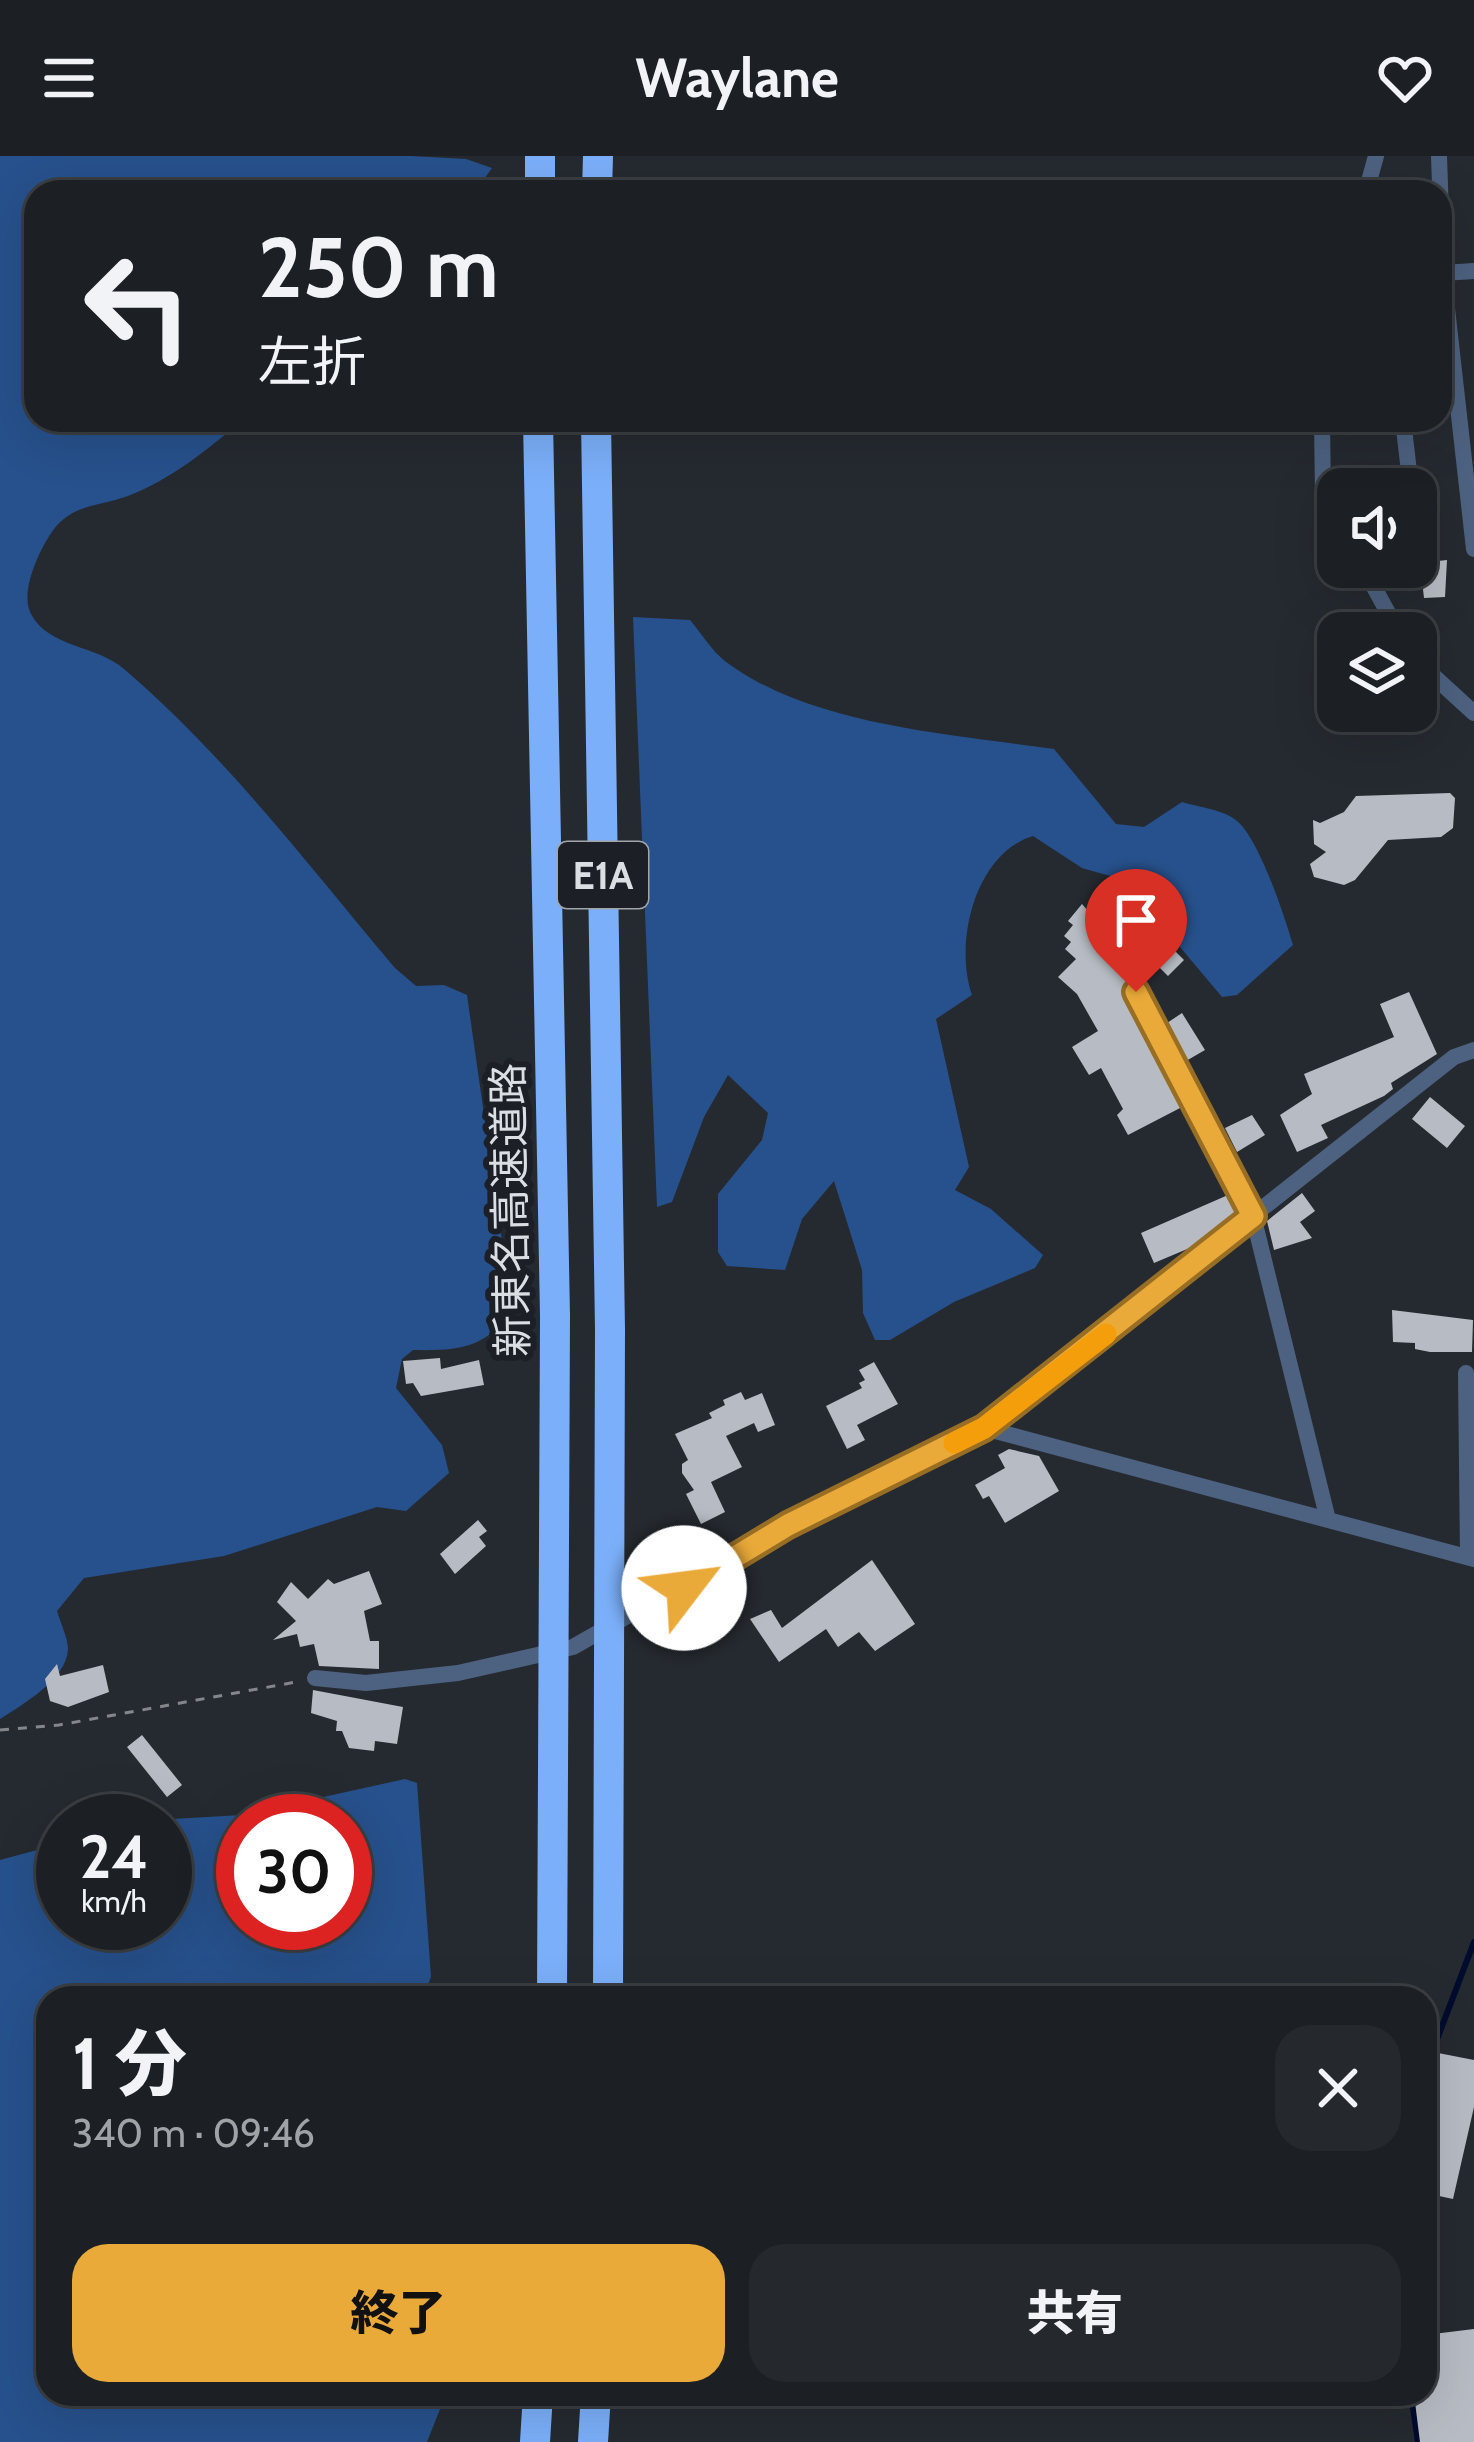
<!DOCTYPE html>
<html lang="ja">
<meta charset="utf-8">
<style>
body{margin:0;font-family:Cabin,"Noto Sans JP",sans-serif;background:#25282c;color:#f1f3f6;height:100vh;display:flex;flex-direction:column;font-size:45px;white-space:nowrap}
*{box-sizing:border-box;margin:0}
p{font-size:39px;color:#a0a3a6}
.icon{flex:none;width:66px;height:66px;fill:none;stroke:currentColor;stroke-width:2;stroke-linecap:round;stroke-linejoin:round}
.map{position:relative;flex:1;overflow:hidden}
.panel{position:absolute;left:36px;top:1830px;width:1401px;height:420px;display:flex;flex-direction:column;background:#1c2024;border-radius:36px;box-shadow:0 12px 48px #0002,0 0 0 3px #3a3e41}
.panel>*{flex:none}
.hud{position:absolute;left:24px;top:24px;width:1428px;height:252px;border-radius:36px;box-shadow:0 12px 48px #0002,0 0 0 3px #3a3e41;background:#1c2024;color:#f1f3f6;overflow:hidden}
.tools{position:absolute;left:1317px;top:312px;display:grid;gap:24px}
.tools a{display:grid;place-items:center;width:120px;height:120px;border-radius:24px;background:#1c2024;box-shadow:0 12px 48px #0002,0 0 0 3px #3a3e41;font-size:60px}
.speed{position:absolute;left:36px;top:1638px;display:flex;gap:24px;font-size:60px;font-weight:700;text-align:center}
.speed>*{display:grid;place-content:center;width:156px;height:156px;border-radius:50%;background:#1c2024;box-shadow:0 12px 48px #0002,0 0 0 3px #3a3e41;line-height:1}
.speed small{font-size:30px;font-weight:400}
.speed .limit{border:18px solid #d22;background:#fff;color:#111}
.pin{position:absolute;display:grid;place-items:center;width:102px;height:102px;color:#fff;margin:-123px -51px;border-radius:50% 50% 50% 0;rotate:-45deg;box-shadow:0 0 12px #0007}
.pin .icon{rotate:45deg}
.me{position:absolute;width:132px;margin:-66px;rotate:60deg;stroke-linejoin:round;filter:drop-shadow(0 0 9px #0008)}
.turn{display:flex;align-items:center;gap:42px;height:252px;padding:0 36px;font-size:54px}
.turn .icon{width:156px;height:156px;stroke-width:2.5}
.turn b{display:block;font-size:84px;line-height:102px}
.round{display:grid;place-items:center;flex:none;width:126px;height:126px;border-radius:36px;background:#25282c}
.overview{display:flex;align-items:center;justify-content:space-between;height:204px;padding:0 36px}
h1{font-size:72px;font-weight:800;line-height:90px}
.action{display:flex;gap:24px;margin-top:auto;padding:24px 36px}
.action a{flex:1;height:138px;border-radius:36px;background:#eaaa39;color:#111;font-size:48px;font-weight:800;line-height:138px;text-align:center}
.action a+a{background:#25282c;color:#f1f3f6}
header{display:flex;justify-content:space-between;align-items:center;height:156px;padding:0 36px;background:#1c2024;font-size:54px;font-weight:800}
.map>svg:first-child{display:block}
.green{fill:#27518c;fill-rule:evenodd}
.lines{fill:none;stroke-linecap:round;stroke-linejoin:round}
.stream{stroke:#000c2d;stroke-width:6}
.building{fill:#b7bcc4}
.path{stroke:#83878c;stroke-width:3;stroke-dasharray:9 9;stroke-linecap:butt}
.minor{stroke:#4d6280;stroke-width:16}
.motorway{stroke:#7baff9;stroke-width:30}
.motorway-bridge{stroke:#7baff9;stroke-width:30}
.route-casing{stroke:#986e25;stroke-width:30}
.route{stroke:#eaaa39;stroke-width:21}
.slow{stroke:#f59e0b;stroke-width:21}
.labels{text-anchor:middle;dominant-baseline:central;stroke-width:12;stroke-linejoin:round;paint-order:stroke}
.shield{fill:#1c2026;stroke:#a2a5aa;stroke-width:3}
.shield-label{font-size:39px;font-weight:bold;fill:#dbdee2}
.street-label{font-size:42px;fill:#dbdee2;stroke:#1c2026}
</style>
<header><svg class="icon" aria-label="menu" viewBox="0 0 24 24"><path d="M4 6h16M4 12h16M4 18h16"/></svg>Waylane<svg class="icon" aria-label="heart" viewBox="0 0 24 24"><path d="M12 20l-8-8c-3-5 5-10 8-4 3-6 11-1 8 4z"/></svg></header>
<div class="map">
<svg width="1474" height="2286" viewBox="0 0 1474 2286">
<rect width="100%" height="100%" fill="#252a30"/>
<path class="green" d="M0 0H411L466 3 492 12 475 36H36V264H242C209 293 170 324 128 340 101 350 73 348 54 373 40 392 19 436 31 458 49 492 97 489 124 513 226 600 309 710 395 812L416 830 444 829 467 839 511 1148C494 1193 455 1195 413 1194L402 1203 396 1232 442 1289 449 1317 406 1355 377 1351 224 1400 84 1422 57 1455C60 1466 68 1482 68 1493 67 1523 22 1549 0 1563Z
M633 461 690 464C701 477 712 495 726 506 813 570 950 578 1054 593L1116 668 1144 671 1182 646C1198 651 1225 654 1237 665 1259 683 1285 761 1293 789L1237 839 1222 841 1159 766 1138 728 1082 712 1033 680C974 698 954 788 972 839L936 863 969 1011 955 1034 991 1053 1043 1099 1035 1112 954 1146 890 1184H875L863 1157 862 1114 834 1025 802 1063 785 1114 727 1110 718 1096V1038L762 984 768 957 728 919 704 961 672 1046 657 1051Z
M405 1623 417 1627 431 1821 423 1842H48V2238H446L427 2286H0V1704L63 1687V1767H165V1665H137L242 1659ZM243 1665H345V1767H243Z"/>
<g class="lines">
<path class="stream" d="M1425 1915 1474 1786
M1411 2238 1418 2286"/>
</g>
<path class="building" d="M1447 404 1445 441 1424 442 1420 407Z
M1450 637 1455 642 1453 672 1441 681 1388 684 1355 724 1344 729 1314 721 1310 708 1326 696 1314 688 1313 664 1320 667 1344 656 1356 640Z
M1112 730 1130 745 1118 759 1124 767 1154 793 1163 783 1184 804 1168 820 1157 809 1142 825 1125 830V842L1182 951 1128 979 1117 959 1123 953 1101 912 1089 919 1072 891 1098 875 1077 838 1058 821 1076 803 1065 793 1071 786 1064 780 1073 769 1068 765 1082 748 1089 756Z
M1409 836 1437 898 1391 927 1393 933 1384 940 1321 969 1328 982 1297 996 1280 959 1312 938 1304 918 1394 881 1380 848Z
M1182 857 1205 894 1186 905 1167 867Z
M1430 941 1465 970 1447 992 1412 963Z
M1252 959 1265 979 1237 996 1225 972Z
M1302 1037 1315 1055 1300 1066 1312 1082 1274 1094 1267 1065Z
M1228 1039 1237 1056 1192 1091 1154 1107 1141 1077Z
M1392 1154 1473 1164 1472 1196H1430L1415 1193V1187L1393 1186Z
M440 1202 441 1213 479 1204 484 1229 421 1240 413 1227 406 1228 403 1205Z
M874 1206 898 1248 857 1269 865 1284 847 1293 826 1250 862 1232 859 1227 865 1224 859 1214Z
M741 1236 745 1244 762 1237 775 1269 758 1276 754 1267 726 1280 742 1311 711 1326 725 1356 701 1368 686 1338 694 1334 682 1317V1308L688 1304 675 1278 712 1262 709 1257 725 1249 723 1244Z
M1009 1293 1039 1300 1059 1335 1005 1367 989 1340 983 1343 975 1329 1005 1312 998 1299Z
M478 1364 487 1375 479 1381 486 1390 455 1418 440 1398Z
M872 1404 915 1468 875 1495 859 1476 838 1491 826 1473 779 1506 750 1463 771 1454 782 1472Z
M369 1415 382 1448 364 1455 370 1485H379V1513L319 1510 314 1488 300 1491 297 1478 273 1484 296 1465 277 1446 291 1426 308 1443 328 1423 334 1428Z
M57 1508 60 1520 103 1509 109 1536 68 1551 50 1545 45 1523Z
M313 1534 403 1551 397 1588 375 1585 374 1595 349 1592 342 1575H336L337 1565 311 1557Z
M142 1579 182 1629 167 1641 127 1591Z
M1433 1896 1474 1904V1951L1453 2043 1425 2037V1932Z
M1474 2173V2286H1420L1414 2238H1425V2179Z"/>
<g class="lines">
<path class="path" d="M0 1574 59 1569 296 1526"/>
<path class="minor" d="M1439 0 1443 117 1474 393
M1366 36 1376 0
M1443 117 1474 115
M1322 264 1323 340 1338 373
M1403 264 1411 333
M1363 411 1399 477
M1416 504 1474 557
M1136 836 1253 1060 1327 1360
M1466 1217 1468 1401
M984 1272 1474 1403
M315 1522 366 1527 458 1517 573 1491 787 1369 984 1272 1454 901 1474 894"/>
<path class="motorway" d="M540 36V0
M597 36 598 0
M538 264 555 1160
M596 264 610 1174
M535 2286 538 2238
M593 2286 596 2238"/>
<path class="motorway-bridge" d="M552 1842 555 1160
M608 1842 610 1174"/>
</g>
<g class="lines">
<defs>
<path id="route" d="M684 1432 788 1369 984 1272 1253 1060 1136 836"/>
</defs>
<use href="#route" class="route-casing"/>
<use href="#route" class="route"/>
<path class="slow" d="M954 1287 984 1272 1106 1178"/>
</g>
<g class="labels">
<rect class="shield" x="558" y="686" width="90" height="66" rx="9"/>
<g class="shield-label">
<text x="603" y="719">E1A</text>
</g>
<g class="street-label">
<text transform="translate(510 1054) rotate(-91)">新東名高速道路</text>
</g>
</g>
</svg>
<div class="tools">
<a><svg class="icon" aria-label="sound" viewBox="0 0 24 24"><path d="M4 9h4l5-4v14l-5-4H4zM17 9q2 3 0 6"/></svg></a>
<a><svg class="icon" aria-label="layers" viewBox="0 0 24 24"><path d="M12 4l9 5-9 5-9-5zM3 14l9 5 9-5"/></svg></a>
</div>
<div class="speed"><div>24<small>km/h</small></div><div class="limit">30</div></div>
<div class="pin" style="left:1136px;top:836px;background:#d93025"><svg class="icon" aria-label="arrive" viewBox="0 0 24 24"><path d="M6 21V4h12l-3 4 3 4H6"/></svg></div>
<svg class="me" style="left:684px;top:1432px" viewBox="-20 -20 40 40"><circle r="19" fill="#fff"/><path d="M0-13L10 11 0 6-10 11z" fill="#eaaa39"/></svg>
<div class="hud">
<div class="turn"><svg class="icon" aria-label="left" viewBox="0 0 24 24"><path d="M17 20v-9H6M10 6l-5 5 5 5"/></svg><div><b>250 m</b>左折</div></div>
</div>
<section class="panel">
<div class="overview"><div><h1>1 分</h1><p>340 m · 09:46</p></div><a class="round"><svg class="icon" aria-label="close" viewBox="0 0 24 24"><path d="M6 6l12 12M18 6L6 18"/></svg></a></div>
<div class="action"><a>終了</a><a>共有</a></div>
</section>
</div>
